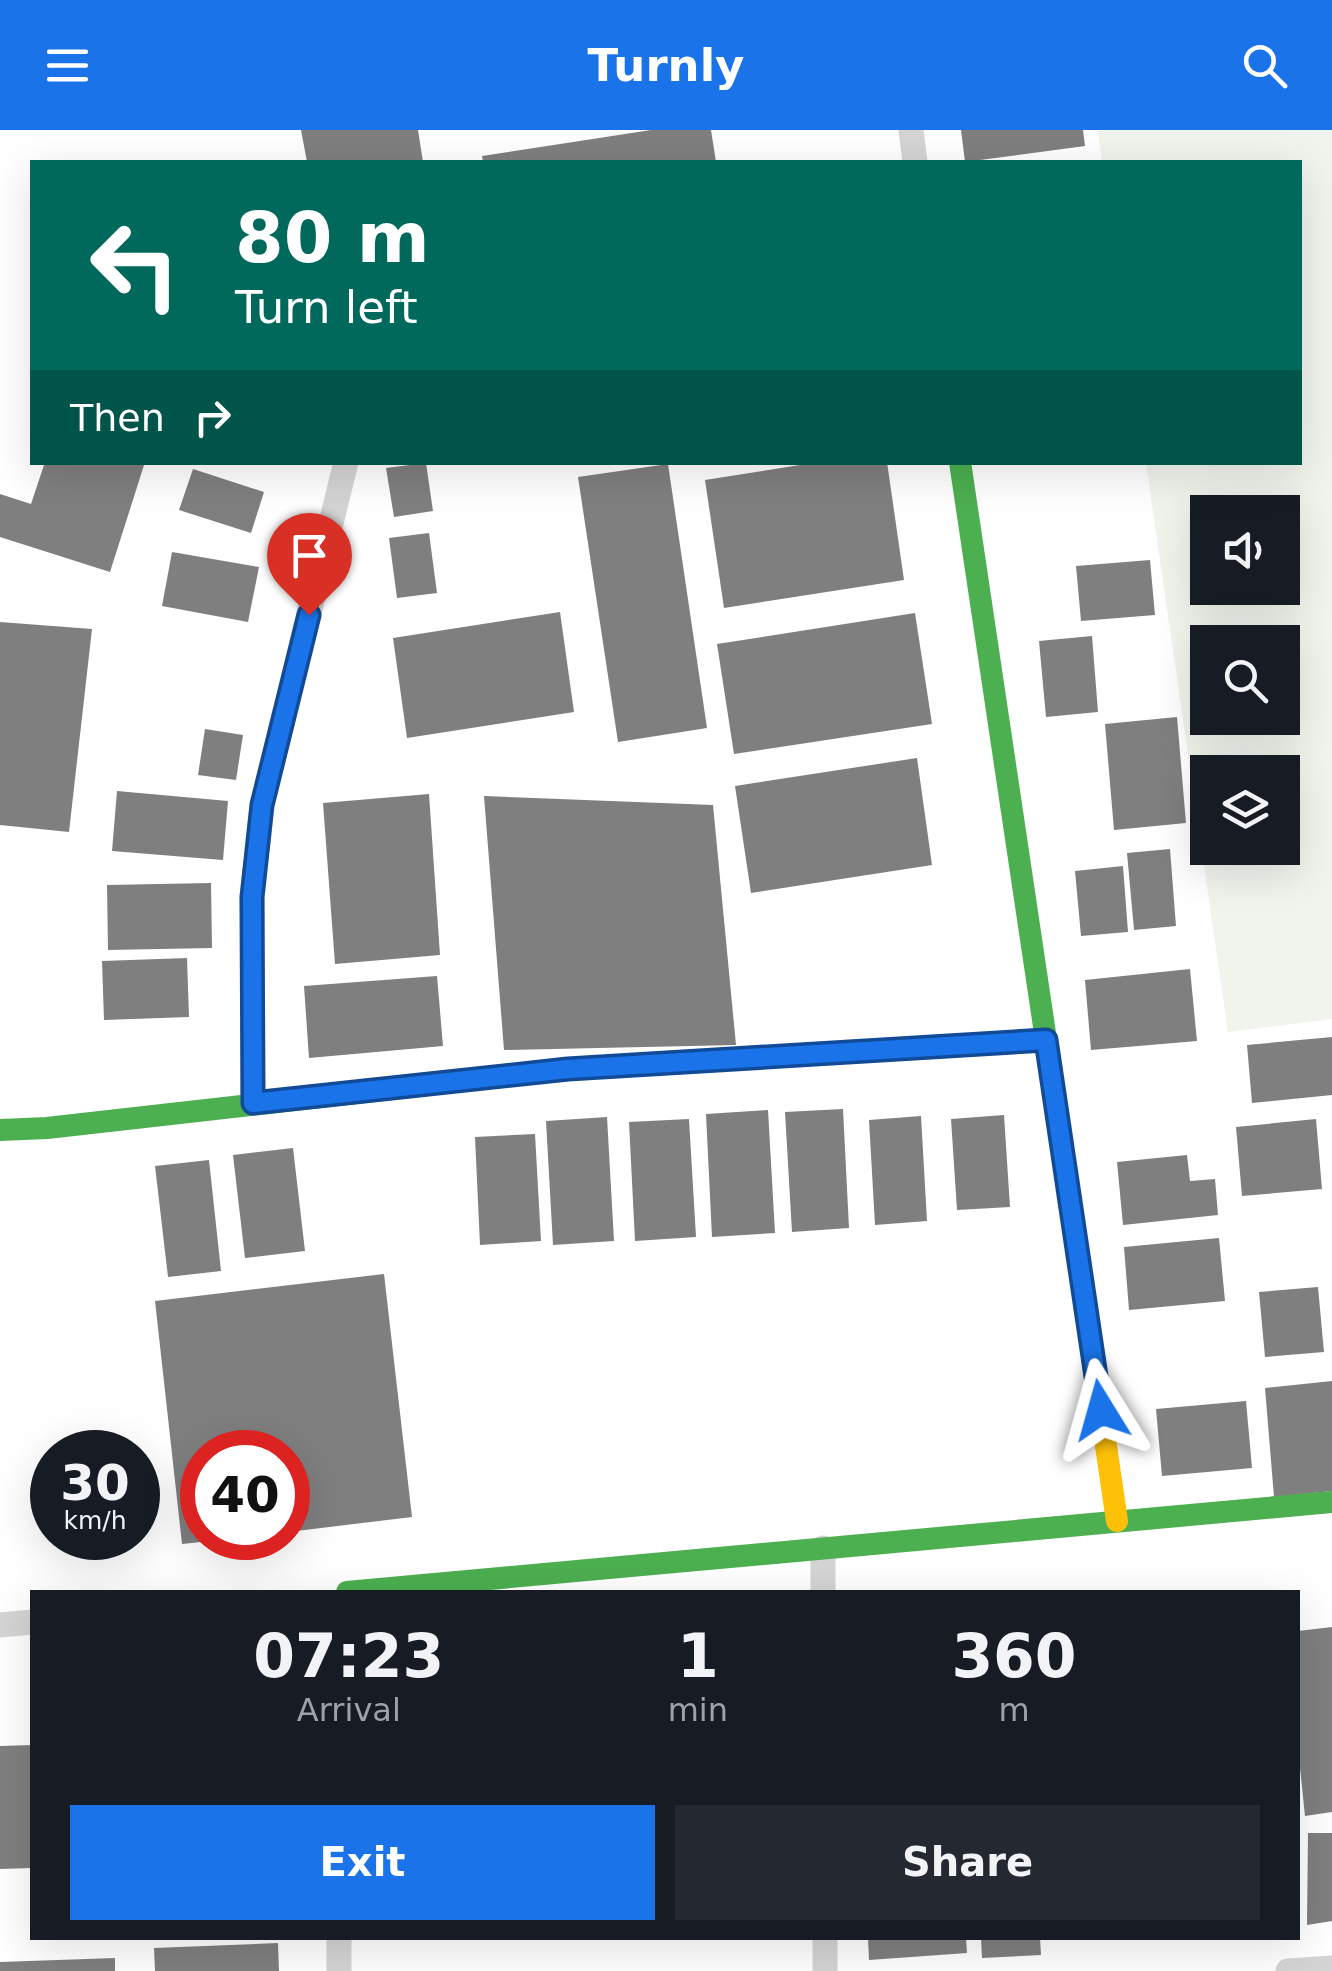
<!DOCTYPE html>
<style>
body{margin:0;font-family:"DejaVu Sans",sans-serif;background:#242831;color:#f1f3f6;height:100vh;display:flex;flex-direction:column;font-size:38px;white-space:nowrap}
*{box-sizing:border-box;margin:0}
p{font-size:32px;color:#9ea1a6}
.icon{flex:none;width:55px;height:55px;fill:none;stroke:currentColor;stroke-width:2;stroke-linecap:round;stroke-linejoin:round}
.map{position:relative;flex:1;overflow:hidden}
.sheet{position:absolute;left:30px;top:1460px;width:1270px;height:350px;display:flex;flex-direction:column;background:#171b24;border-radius:0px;box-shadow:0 10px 40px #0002}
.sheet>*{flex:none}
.top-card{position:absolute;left:30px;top:30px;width:1272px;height:305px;border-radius:0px;box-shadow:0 10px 40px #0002;background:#00695c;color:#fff;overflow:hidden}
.fabs{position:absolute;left:1190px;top:365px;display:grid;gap:20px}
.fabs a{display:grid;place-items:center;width:110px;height:110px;border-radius:0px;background:#171b24;box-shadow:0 10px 40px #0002;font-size:50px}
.speed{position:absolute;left:30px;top:1300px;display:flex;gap:20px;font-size:50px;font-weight:700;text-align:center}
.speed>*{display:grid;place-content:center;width:130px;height:130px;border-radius:50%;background:#171b24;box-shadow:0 10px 40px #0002;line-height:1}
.speed small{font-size:25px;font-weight:400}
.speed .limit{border:15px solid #d22;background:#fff;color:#111}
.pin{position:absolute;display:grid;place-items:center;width:85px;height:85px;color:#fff;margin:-102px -42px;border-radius:50% 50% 50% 0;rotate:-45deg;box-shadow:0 0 10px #0007}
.pin .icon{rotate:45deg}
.me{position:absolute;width:110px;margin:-55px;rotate:352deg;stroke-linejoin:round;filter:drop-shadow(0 0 8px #0008)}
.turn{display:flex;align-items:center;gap:35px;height:210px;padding:0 40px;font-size:45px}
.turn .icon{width:130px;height:130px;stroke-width:2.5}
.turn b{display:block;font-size:70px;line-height:85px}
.then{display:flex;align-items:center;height:95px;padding:0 40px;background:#0003;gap:20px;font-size:38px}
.eta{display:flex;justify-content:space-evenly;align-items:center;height:170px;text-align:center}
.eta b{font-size:60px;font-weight:800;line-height:70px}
.button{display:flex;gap:20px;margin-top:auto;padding:20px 40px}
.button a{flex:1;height:115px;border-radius:0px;background:#1a73e8;color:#fff;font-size:40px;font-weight:800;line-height:115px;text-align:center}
.button a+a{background:#242831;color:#f1f3f6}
header{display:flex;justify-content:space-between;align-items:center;height:130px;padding:0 40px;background:#1a73e8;color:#fff;font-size:45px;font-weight:800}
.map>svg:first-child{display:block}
.green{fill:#f1f4ed;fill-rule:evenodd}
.building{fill:#7f7f7f}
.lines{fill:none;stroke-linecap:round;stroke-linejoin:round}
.street{stroke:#d4d4d4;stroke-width:25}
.fast{stroke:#4caf50;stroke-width:22}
.slow{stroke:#ffc107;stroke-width:22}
.route-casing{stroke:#114b97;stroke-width:25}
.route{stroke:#1a73e8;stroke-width:18}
</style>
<header><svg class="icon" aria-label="menu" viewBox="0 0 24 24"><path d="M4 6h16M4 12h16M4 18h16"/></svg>Turnly<svg class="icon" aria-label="search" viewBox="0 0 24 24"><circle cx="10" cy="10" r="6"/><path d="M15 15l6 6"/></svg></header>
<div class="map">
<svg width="1332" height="1841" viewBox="0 0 1332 1841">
<rect width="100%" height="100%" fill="#fff"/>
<path class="green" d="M1098 0H1332V889L1228 902 1146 333 1300 332V32H1102ZM1208 382H1282V458H1208ZM1208 512H1282V588H1208ZM1208 642H1282V718H1208Z"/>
<path class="building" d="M301 0H418L423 32H307Z
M651 0H711L716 32H483L482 26Z
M961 0H1083L1085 16 965 32Z
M45 332H145L110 442 0 407V364L31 374Z
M819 332H887L904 450 724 478 705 350Z
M426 333 433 381 394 387 386 338Z
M668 334 707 598 618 612 578 347Z
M193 339 264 362 251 403 179 380Z
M429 403 437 463 397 468 389 408Z
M172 422 259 437 248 492 162 476Z
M1150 430 1155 485 1081 491 1076 436Z
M560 482 574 582 407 608 393 508Z
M915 483 932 594 734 624 717 514Z
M0 492 92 499 69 702 0 695Z
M1092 506 1098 582 1046 587 1039 511Z
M1177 587 1186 693 1114 700 1105 594Z
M205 599 243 605 236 650 198 645Z
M917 628 932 735 751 763 735 656Z
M117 661 228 671 223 730 112 721Z
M429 664 440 825 335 834 323 673Z
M484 666 713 675 736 915 504 920Z
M1170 719 1176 796 1134 800 1127 723Z
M1123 736 1128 802 1081 806 1075 741Z
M211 753 212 818 108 820 107 755Z
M187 828 189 887 104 890 102 831Z
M1190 839 1197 911 1091 920 1085 850Z
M437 846 443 916 309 928 304 856Z
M1332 907V965L1252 973 1247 915Z
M843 979 849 1098 792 1102 785 982Z
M768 980 775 1103 712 1107 706 984Z
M1004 985 1010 1077 957 1080 951 989Z
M921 986 927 1091 875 1095 869 990Z
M607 987 614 1111 553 1115 546 991Z
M689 989 696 1107 635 1111 629 992Z
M1316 989 1322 1059 1242 1066 1236 997Z
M535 1004 541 1111 480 1115 475 1007Z
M293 1018 305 1121 245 1128 233 1025Z
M1187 1025 1190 1051 1215 1049 1218 1085 1123 1095 1117 1032Z
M209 1030 221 1141 168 1147 155 1036Z
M1219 1108 1225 1171 1129 1180 1124 1117Z
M384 1144 412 1387 288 1402V1322H202V1408L220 1410 182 1414 155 1171Z
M1318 1157 1324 1222 1265 1227 1259 1162Z
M1332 1251V1361L1274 1367 1265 1258Z
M1246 1271 1252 1338 1162 1346 1156 1279Z
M1332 1497V1682L1305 1686 1298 1618V1501Z
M32 1615V1738L0 1739V1616Z
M1308 1703H1332V1791L1307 1795Z
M868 1808H966L967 1823 869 1830Z
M981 1808H1040L1041 1825 982 1828Z
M278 1813 279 1841H155L154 1818Z
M115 1828V1841H0V1832Z"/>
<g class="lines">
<path class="street" d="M911 0 915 32
M253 973 252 767 262 675 346 332
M823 1418V1462
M0 1495 32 1492
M339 1808V1841
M825 1808V1841
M1288 1841 1332 1838"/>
<path class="fast" d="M960 332 1074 1098
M0 1000 47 998 568 939 736 929
M347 1462 1332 1372"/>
<path class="slow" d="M736 929 1046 910
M1074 1098 1117 1391"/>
</g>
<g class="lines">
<defs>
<path id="route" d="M309 485 262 675 252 767 253 973 568 939 1046 910 1101 1280"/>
</defs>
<use href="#route" class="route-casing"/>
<use href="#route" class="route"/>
</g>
</svg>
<div class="fabs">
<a><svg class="icon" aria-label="sound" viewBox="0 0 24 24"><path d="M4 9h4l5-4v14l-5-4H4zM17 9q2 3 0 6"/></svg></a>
<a><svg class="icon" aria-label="search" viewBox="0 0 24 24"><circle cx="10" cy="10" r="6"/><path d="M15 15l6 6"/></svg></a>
<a><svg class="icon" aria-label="layers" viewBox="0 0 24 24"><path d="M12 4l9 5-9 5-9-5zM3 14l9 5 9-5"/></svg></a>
</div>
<div class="speed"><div>30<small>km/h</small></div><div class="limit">40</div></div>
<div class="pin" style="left:309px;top:485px;background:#d93025"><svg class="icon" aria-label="arrive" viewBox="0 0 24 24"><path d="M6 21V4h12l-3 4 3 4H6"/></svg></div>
<svg class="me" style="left:1101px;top:1280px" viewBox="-20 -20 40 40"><path d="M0-17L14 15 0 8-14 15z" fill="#1a73e8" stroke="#fff" stroke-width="4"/></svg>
<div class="top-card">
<div class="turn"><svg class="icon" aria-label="left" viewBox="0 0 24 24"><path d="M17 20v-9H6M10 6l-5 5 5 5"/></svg><div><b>80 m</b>Turn left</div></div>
<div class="then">Then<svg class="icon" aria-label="right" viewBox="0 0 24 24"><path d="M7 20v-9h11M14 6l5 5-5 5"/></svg></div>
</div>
<section class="sheet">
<div class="eta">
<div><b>07:23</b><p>Arrival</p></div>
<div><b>1</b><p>min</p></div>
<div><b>360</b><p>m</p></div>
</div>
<div class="button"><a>Exit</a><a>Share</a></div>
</section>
</div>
